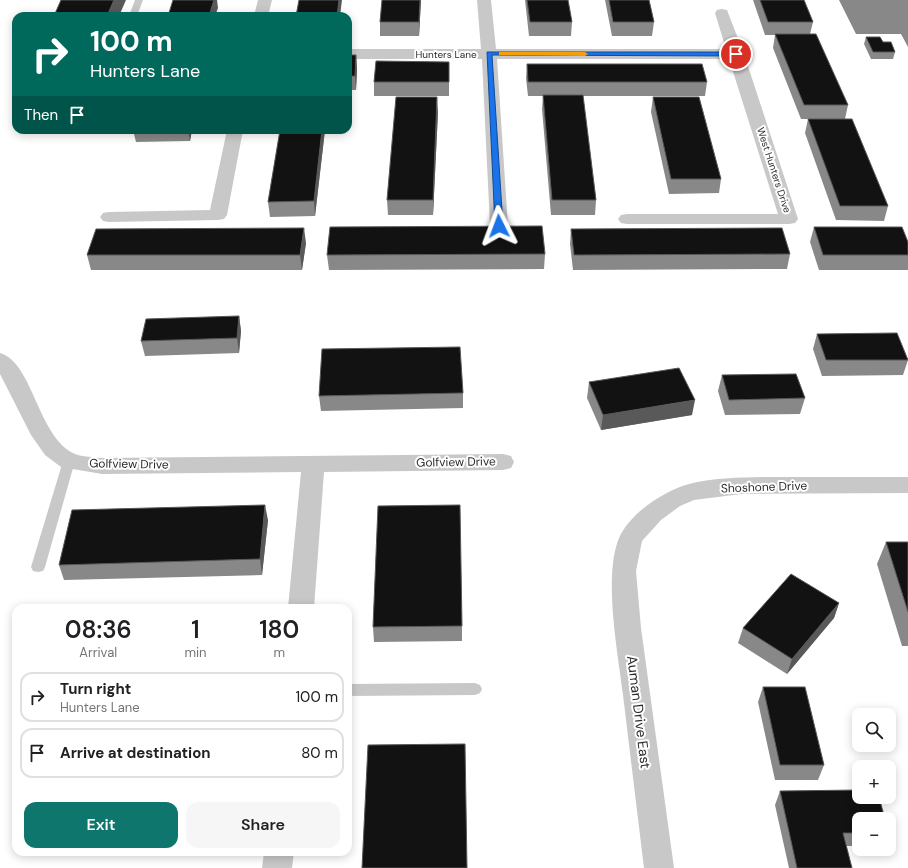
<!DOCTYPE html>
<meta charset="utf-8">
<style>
body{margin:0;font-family:"DM Sans",sans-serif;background:#f6f6f6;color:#202124;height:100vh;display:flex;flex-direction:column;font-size:15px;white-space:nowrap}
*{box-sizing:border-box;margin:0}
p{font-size:13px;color:#757577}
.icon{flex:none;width:22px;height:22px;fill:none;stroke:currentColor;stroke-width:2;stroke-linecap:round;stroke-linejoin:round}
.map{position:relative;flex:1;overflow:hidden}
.panel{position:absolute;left:12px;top:604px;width:340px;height:252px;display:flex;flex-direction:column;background:#fff;border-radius:12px;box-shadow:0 2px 10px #0003}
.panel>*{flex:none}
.guide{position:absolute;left:12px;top:12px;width:340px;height:122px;border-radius:12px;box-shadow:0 2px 10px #0003;background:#00695c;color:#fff;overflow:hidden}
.tools{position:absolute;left:852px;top:708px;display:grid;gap:8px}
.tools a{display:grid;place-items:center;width:44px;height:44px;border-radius:8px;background:#fff;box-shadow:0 2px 10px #0003;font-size:20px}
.pin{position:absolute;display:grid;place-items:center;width:34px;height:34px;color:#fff;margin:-17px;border:2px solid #fff;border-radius:50%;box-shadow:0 1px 4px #0007}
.me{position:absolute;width:44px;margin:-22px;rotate:357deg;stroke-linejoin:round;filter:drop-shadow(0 0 3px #0008)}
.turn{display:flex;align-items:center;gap:14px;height:84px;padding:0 12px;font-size:18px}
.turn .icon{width:52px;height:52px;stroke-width:2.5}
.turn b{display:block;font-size:28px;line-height:34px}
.then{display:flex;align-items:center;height:38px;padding:0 12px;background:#0003;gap:8px;font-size:15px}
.eta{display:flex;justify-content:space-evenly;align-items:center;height:68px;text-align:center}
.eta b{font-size:24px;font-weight:600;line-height:28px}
.button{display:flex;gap:8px;margin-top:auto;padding:8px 12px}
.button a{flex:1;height:46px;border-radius:12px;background:#0f766e;color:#fff;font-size:16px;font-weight:600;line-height:46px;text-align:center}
.button a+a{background:#f6f6f6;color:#202124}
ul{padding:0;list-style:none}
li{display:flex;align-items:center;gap:12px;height:50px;margin:0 8px 6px;padding:0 4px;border:2px solid #e0e0e0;border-radius:12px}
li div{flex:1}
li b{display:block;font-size:15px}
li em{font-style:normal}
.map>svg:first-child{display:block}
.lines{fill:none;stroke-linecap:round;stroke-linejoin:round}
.service{fill:#c8c8c8;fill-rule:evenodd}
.minor{fill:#c8c8c8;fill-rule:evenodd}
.wall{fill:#888}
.shaded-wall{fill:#595959}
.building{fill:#121212;stroke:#595959}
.route{fill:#1a73e8;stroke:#114b97}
.slow{fill:#f59e0b}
.labels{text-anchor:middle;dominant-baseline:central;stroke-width:4;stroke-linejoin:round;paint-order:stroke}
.far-street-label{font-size:10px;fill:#2b2b2b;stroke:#fff}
.street-label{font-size:12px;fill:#2b2b2b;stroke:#fff}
.near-street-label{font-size:14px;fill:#2b2b2b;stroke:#fff}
</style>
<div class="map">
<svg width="908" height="868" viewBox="0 0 908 868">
<rect width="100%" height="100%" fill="#fff"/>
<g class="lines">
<path class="service" d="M135 0H143L137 16H129Z
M69 457 73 458 75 461 45 567 43 571 38 572 33 571 31 567 63 461 65 458Z
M475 683 480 685 482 689 480 693 475 695 348 696V684Z"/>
<path class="minor" d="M258 0H272L268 16H254Z
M477 0H491L496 49H726L715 13 717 10 722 9 727 10 744 54 798 219 795 223 789 224H627L621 223 618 219 621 215 627 214H778L729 59H497L508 226 505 230 499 231 493 230 490 226 482 59H348V49H481Z
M227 130H243L227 215 224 219 218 220 109 222 103 221 100 217 103 213 109 212 210 210Z
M0 353C33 362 38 438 75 454 82 457 94 457 102 458L503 454 511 456 514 462 511 468 503 470 324 472 314 608H288L301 472 102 474 61 467 45 455 31 435 0 374Z
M908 477V493L741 494 694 500 680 506 661 520 642 541 636 571 641 628 674 868H644C637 810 630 753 623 695 618 653 603 577 619 538 630 513 664 491 689 484 716 477 754 477 782 477 824 477 866 477 908 477Z
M264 852H294L292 868H262Z"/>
</g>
<path class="wall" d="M421 0 419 36H380V22Z
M525 0H568L572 22 571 36H529Z
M605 0H649L654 22 652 36H612Z
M753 0H804L813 22 810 34 848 105 845 119 888 206 884 221 836 220 805 133 808 119H801L773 48 775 35H765Z
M839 0H908V47L901 34H856Z
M866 37 883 42 895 52 893 59H871L864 44Z
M348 55H356L357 69 356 90H348Z
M527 64 707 82 705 96H583L596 200 595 215H551L542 109 543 96H528L526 78Z
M449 76V96H374V82Z
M653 97 721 179 719 193 669 194 651 112Z
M438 112 433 215H388L387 200Z
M133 130H192L190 141 136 142Z
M280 130H325L315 216 270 217 268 202Z
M814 227 908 242V270H819L810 242Z
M571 229 790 254 787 269 573 270 570 244Z
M306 243 302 270H91L87 255Z
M545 254 544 269 329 270 327 255Z
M239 316 241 331 239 353 145 356 141 341Z
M817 334 908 360 903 375 822 376 813 349Z
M722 375 805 398 800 414 725 415 718 391Z
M589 382 692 415 601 430 587 398Z
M463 393V408L321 411 319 396Z
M268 520 262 575 64 580 59 565Z
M886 542H908V646H902L877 564Z
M839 603 834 618 787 674 738 643 743 628Z
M462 626V641L374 642 373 627Z
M763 687 824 765 818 780H775L758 702Z
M780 791 859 819V846H846L852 868H789L775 805Z"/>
<path class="shaded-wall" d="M114 0H126L119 16H107Z
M214 0H217L218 8 215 16H209Z
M339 0H342L340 16H337Z
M420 0H421L419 36V22Z
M356 55 357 69 356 90 355 76Z
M437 97 438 112 433 215V200Z
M188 130H192L190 141Z
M322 130H325L315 216 314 201Z
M304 228 306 243 302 270 300 255Z
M239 316 241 331 239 353 237 338Z
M695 400 692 415 601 430 603 415Z
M265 505 268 520 262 575 260 559Z
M839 603 834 618 787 674 792 659Z"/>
<path class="building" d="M61 0H114L107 16H54Z
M173 0H214L209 16H168Z
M299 0H339L337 16H296Z
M382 0H420L419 22H380Z
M527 0H568L572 22H530Z
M609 0H649L654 22H613Z
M760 0H804L813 22H768Z
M775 34H816L848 105H804Z
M866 37H880L883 42H891L895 52H873Z
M348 55H356L355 76H348Z
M376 61 449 62V82H374Z
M527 64H702L707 82H528Z
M543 95H583L596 200H552Z
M396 97H437L433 200H387Z
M653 97H699L721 179H671Z
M808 119H852L888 206H840Z
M280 130H322L314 201 268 202Z
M542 226 545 254 327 255 330 227Z
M814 227H902L908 242V255H823Z
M304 228 300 255H87L96 229Z
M782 228 790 254 574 255 571 229Z
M239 316 237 338 141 341 146 319Z
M897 333 908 360H826L817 334Z
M460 347 463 393 319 396 322 349Z
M679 368 695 400 603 415 589 382Z
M796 374 805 398 729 400 722 375Z
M265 505 260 559 59 565 72 510Z
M460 505 462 626 373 627 378 506Z
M886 542H908V612Z
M791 574 839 603 792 659 743 628Z
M763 687H805L824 765H780Z
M465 744 467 868H362L368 745Z
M859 790V797H879L885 819H859V833H843L852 868H797L780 791Z"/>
<path class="route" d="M487 52H736L739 54 736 56 492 55 503 226 499 228 495 226Z"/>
<path class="slow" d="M499 52H585L588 54 585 56 501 55H499Z"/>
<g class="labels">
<g class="far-street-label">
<text x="446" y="54">Hunters Lane</text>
<text transform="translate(774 170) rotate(72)">West Hunters Drive</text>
</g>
<g class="street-label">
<text transform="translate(456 462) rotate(-1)">Golfview Drive</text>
<text transform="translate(129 464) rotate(1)">Golfview Drive</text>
<text transform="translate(764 487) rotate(-2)">Shoshone Drive</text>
</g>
<g class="near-street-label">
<text transform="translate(639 712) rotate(83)">Auman Drive East</text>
</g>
</g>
</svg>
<div class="tools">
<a><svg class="icon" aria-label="search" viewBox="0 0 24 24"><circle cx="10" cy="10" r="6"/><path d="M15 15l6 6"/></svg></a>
<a>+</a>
<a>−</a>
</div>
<div class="pin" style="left:736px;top:54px;background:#d93025"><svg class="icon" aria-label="arrive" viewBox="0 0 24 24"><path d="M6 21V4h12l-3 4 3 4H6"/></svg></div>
<svg class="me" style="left:499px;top:226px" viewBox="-20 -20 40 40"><path d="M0-17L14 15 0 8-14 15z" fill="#1a73e8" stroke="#fff" stroke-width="4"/></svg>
<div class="guide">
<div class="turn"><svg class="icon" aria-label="right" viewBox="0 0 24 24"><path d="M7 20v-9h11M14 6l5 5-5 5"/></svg><div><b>100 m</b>Hunters Lane</div></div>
<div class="then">Then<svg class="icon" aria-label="arrive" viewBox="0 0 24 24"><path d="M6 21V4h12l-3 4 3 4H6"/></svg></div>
</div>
<section class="panel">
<div class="eta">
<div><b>08:36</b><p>Arrival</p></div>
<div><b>1</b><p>min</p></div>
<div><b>180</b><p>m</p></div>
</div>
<ul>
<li><svg class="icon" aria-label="right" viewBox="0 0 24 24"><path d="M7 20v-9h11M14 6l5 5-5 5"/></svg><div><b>Turn right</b><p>Hunters Lane</p></div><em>100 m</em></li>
<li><svg class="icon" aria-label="arrive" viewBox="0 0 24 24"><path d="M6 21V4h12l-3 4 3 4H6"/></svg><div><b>Arrive at destination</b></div><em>80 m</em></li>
</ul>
<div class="button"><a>Exit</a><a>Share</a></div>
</section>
</div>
